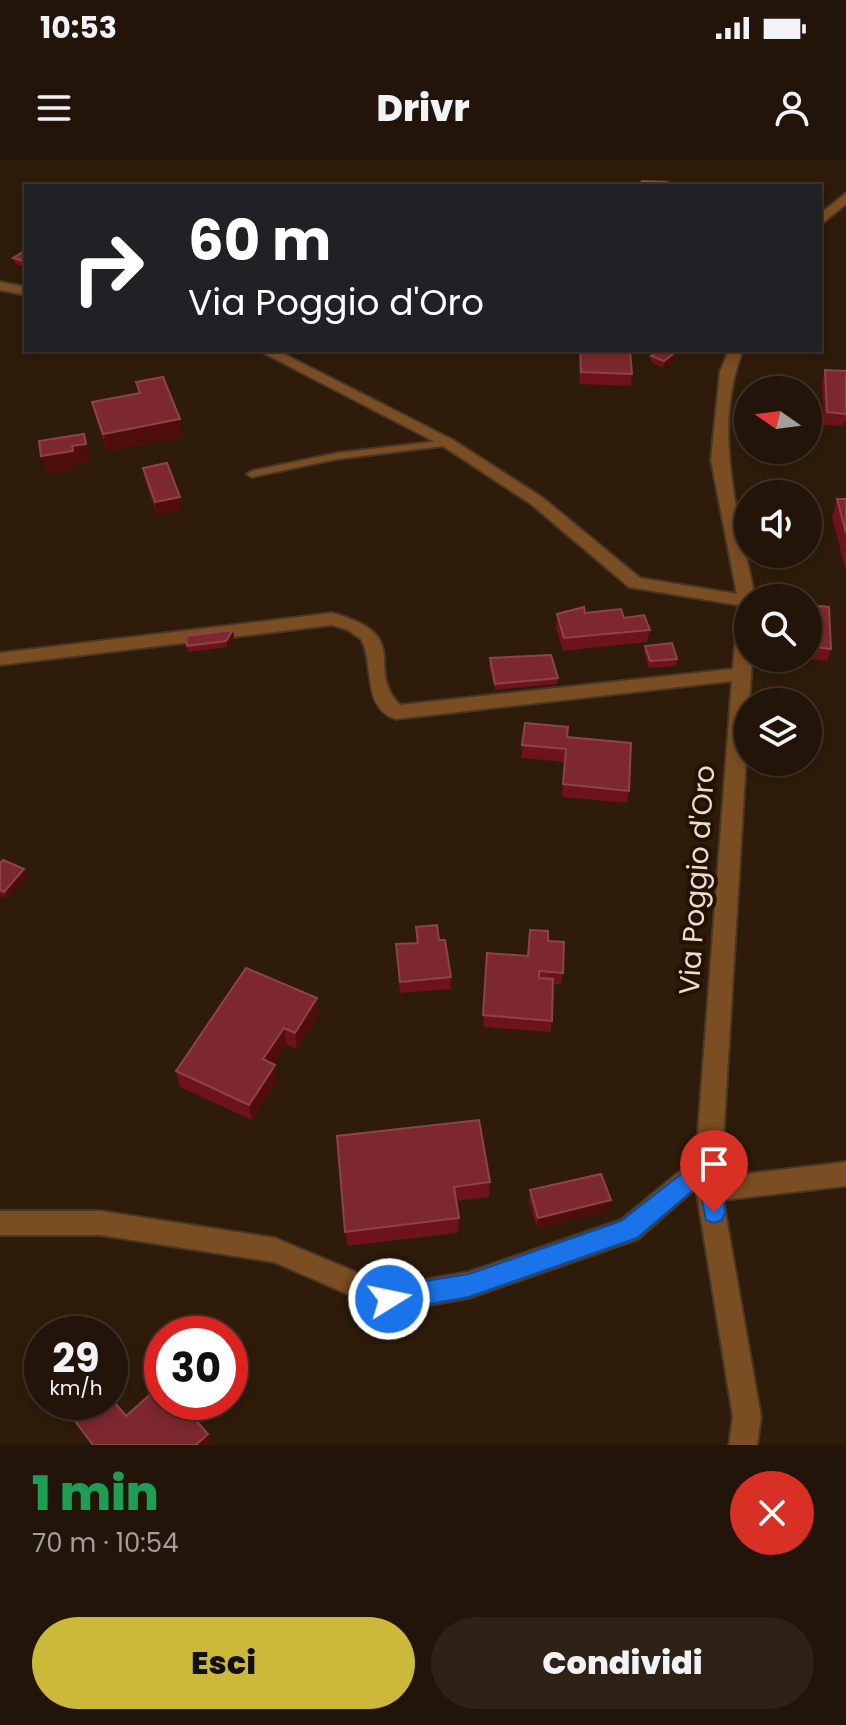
<!DOCTYPE html>
<html lang="it">
<meta charset="utf-8">
<style>
body{margin:0;font-family:Poppins,sans-serif;background:#2e2116;color:#f1f3f6;height:100vh;display:flex;flex-direction:column;font-size:30px;white-space:nowrap}
*{box-sizing:border-box;margin:0}
p{font-size:26px;color:#a29e9c}
.icon{flex:none;width:44px;height:44px;fill:none;stroke:currentColor;stroke-width:2;stroke-linecap:round;stroke-linejoin:round}
.map{position:relative;height:1285px;overflow:hidden}
.details{display:flex;flex-direction:column;background:#221408;flex:1}
.details>*{flex:none}
.hud{position:absolute;left:24px;top:24px;width:798px;height:168px;border-radius:0px;box-shadow:0 4px 12px #0003,0 0 0 2px #3f3329;background:#202124;color:#fff;overflow:hidden}
.needle{width:52px;rotate:284deg}
.controls{position:absolute;left:734px;top:216px;display:grid;gap:16px}
.controls a{display:grid;place-items:center;width:88px;height:88px;border-radius:50%;background:#221408;box-shadow:0 4px 12px #0003,0 0 0 2px #3f3329;font-size:40px}
.speed{position:absolute;left:24px;top:1156px;display:flex;gap:16px;font-size:40px;font-weight:700;text-align:center}
.speed>*{display:grid;place-content:center;width:104px;height:104px;border-radius:50%;background:#221408;box-shadow:0 4px 12px #0003,0 0 0 2px #3f3329;line-height:1}
.speed small{font-size:20px;font-weight:400}
.speed .limit{border:12px solid #d22;background:#fff;color:#111}
.pin{position:absolute;display:grid;place-items:center;width:68px;height:68px;color:#fff;margin:-82px -34px;border-radius:50% 50% 50% 0;rotate:-45deg;box-shadow:0 0 8px #0007}
.pin .icon{rotate:45deg}
.me{position:absolute;width:88px;margin:-44px;rotate:80deg;stroke-linejoin:round;filter:drop-shadow(0 0 6px #0008)}
.turn{display:flex;align-items:center;gap:28px;height:168px;padding:0 32px;font-size:36px}
.turn .icon{width:104px;height:104px;stroke-width:2.5}
.turn b{display:block;font-size:56px;line-height:68px}
.round{display:grid;place-items:center;flex:none;width:84px;height:84px;border-radius:42px;background:#2e2116}
.headline{display:flex;align-items:center;justify-content:space-between;height:136px;padding:0 32px}
h1{font-size:48px;font-weight:800;line-height:60px;color:#1e9e55}
.action{display:flex;gap:16px;margin-top:auto;padding:16px 32px}
.action a{flex:1;height:92px;border-radius:48px;background:#ccb939;color:#111;font-size:32px;font-weight:800;line-height:92px;text-align:center}
.action a+a{background:#2e2116;color:#f1f3f6}
.status{display:flex;justify-content:space-between;align-items:center;height:56px;padding:0 40px;background:#221408;direction:ltr}
.status svg{height:22px;fill:currentColor}
header{display:flex;justify-content:space-between;align-items:center;height:104px;padding:0 32px;background:#221408;font-size:36px;font-weight:800}
.map>svg:first-child{display:block}
.lines{fill:none;stroke-linecap:round;stroke-linejoin:round}
.lane-casing{stroke:#483626;stroke-width:4}
.street-casing{stroke:#483626;stroke-width:4}
.lane{fill:#7b4d22;fill-rule:evenodd}
.street{fill:#7b4d22;fill-rule:evenodd}
.wall{fill:#6e121b}
.shaded-wall{fill:#4f0d0c}
.building{fill:#7c282e;stroke:#8d4448;stroke-width:2}
.route{fill:#1a73e8;stroke:#114b97;stroke-width:2}
.labels{text-anchor:middle;dominant-baseline:central;stroke-width:8;stroke-linejoin:round;paint-order:stroke}
.street-label{font-size:28px;fill:#eaddd2;stroke:#241102}
</style>
<div class="status"><b>10:53</b><svg viewBox="0 0 49 12"><path d="M0 12V9h3v3zM5 12V6h3v6zM10 12V3h3v9zM15 12V0h3v12zM26 1h20v11H26zM47 4h2v5h-2z"/></svg></div>
<header><svg class="icon" aria-label="menu" viewBox="0 0 24 24"><path d="M4 6h16M4 12h16M4 18h16"/></svg>Drivr<svg class="icon" aria-label="person" viewBox="0 0 24 24"><circle cx="12" cy="8" r="4"/><path d="M4 21q1-7 8-7t8 7"/></svg></header>
<div class="map">
<svg width="846" height="1285" viewBox="0 0 846 1285">
<rect width="100%" height="100%" fill="#2e1b0a"/>
<g class="lines">
<defs>
<path id="lane" d="M448 280 453 283 451 285 337 299 252 317 247 314 252 311 337 293Z"/>
<path id="street" d="M846 33V44L820 65V54Z
M0 122 26 127V135L0 130Z
M258 190H276L453 280 543 338 640 418 737 434 711 300 720 212 729 190H743C711 270 739 357 755 438H748V498H752L721 1017 846 1002V1026L723 1040 761 1257 757 1285H729L733 1257 696 1028 638 1079 469 1138 389 1152 274 1102 100 1075H0V1051H100L275 1078 389 1126 469 1112 621 1060 696 998 732 521 396 559C361 548 375 503 361 479L348 470 332 465 0 505V493L332 453C416 476 363 507 400 545L733 509 738 445 629 427 531 344 443 286Z"/>
</defs>
<use href="#lane" class="lane-casing"/>
<use href="#street" class="street-casing"/>
<use href="#lane" class="lane"/>
<use href="#street" class="street"/>
</g>
<path class="wall" d="M26 90V108L15 104 13 98Z
M580 190 620 191 632 214 631 226 579 224Z
M678 190 677 197 663 208 651 202V196Z
M825 210 846 211V259L843 266 824 265 822 222Z
M136 222 180 259 182 277 107 291 96 259 92 242 138 233Z
M143 308 182 350 157 355 145 320Z
M837 339H846V412L832 357Z
M808 445 831 489 827 501 797 498H808Z
M585 453 624 458 650 470 647 482 563 491 556 467 557 454Z
M186 476H234L227 487 188 492Z
M645 486 677 499 676 506 649 508 644 492Z
M490 498 558 518 557 524 495 530 489 505Z
M525 563 629 631 627 643 562 637 565 602 521 598Z
M0 703 24 709 26 716 7 738 0 735Z
M416 767 439 780 451 817V829L400 833 396 784 416 783Z
M548 781 563 813 561 824H553L551 872 483 867 487 793 528 796Z
M319 854 297 889 286 884 273 904 277 921 252 960 180 927 176 911Z
M337 976 490 1022 489 1037 456 1041 459 1058 458 1073 347 1086Z
M530 1030 609 1050 537 1068 529 1040Z"/>
<path class="shaded-wall" d="M678 190 677 197 663 208 664 201Z
M180 259 182 277 107 291 103 274Z
M86 284 90 302 76 304 77 309 46 314 41 296 72 286Z
M180 337 182 350 157 355 155 342Z
M233 470 234 476 227 487 226 481Z
M24 709 26 716 7 738 4 732Z
M317 838 319 854 297 889 295 873Z
M284 868 286 884 266 915 263 899Z
M275 905 277 921 252 960 249 945Z
M611 1040 609 1050 537 1068 538 1058Z
M208 1274 211 1282 208 1285H196Z"/>
<path class="building" d="M642 21 667 22 664 26H638Z
M26 90V102L13 98Z
M580 190 630 191 632 214 581 212Z
M660 190H678L664 201 651 196Z
M825 210 846 211V254L827 252Z
M163 217 180 259 103 274 92 242 140 233 136 222Z
M84 274 86 284 72 286 73 291 41 296 39 281Z
M167 303 180 337 155 342 143 308Z
M837 339H846V373Z
M808 445 829 447 831 489 808 486Z
M584 447 585 453 621 449 624 458 644 455 650 470 564 478 557 454Z
M233 470 226 481 187 486 186 476Z
M672 483 677 499 650 501 645 486Z
M551 495 558 518 495 524 490 498Z
M525 563 568 567 567 577 631 583 629 631 563 624 566 589 522 585Z
M3 700 24 709 4 732 0 730V703Z
M437 765 439 780H445L451 817 400 822 396 784 418 783 416 767Z
M530 770 548 771V781L564 782 563 813 539 811V818L553 819 552 861 483 855 487 793 528 796Z
M246 808 317 838 295 873 284 868 263 899 275 905 249 945 176 911Z
M479 960 490 1022 454 1027 459 1058 345 1072 337 976Z
M601 1014 611 1040 538 1058 530 1030Z
M162 1224V1242H180L208 1274 196 1285H93L75 1261 96 1242H110V1237L126 1256Z"/>
<path class="route" d="M708 993 716 996 719 1003 725 1052 722 1060 714 1063 706 1060 699 1025 637 1078 469 1137 389 1151 381 1147 377 1139 381 1130 389 1127 469 1114 621 1061Z"/>
<g class="labels">
<g class="street-label">
<text transform="translate(697 720) rotate(-86)">Via Poggio d'Oro</text>
</g>
</g>
</svg>
<div class="controls">
<a><svg class="needle" viewBox="-14 -14 28 28"><path d="M0-13l5 13h-10z" fill="#e53935"/><path d="M0 13l5-13h-10z" fill="#a29e9c"/></svg></a>
<a><svg class="icon" aria-label="sound" viewBox="0 0 24 24"><path d="M4 9h4l5-4v14l-5-4H4zM17 9q2 3 0 6"/></svg></a>
<a><svg class="icon" aria-label="search" viewBox="0 0 24 24"><circle cx="10" cy="10" r="6"/><path d="M15 15l6 6"/></svg></a>
<a><svg class="icon" aria-label="layers" viewBox="0 0 24 24"><path d="M12 4l9 5-9 5-9-5zM3 14l9 5 9-5"/></svg></a>
</div>
<div class="speed"><div>29<small>km/h</small></div><div class="limit">30</div></div>
<div class="pin" style="left:714px;top:1052px;background:#d93025"><svg class="icon" aria-label="arrive" viewBox="0 0 24 24"><path d="M6 21V4h12l-3 4 3 4H6"/></svg></div>
<svg class="me" style="left:389px;top:1139px" viewBox="-20 -20 40 40"><circle r="17" fill="#1a73e8" stroke="#fff" stroke-width="3"/><path d="M0-11L8 9 0 5-8 9z" fill="#fff"/></svg>
<div class="hud">
<div class="turn"><svg class="icon" aria-label="right" viewBox="0 0 24 24"><path d="M7 20v-9h11M14 6l5 5-5 5"/></svg><div><b>60 m</b>Via Poggio d'Oro</div></div>
</div>
</div>
<section class="details">
<div class="headline"><div><h1>1 min</h1><p>70 m · 10:54</p></div><a class="round" style="background:#d93025;color:#fff"><svg class="icon" aria-label="close" viewBox="0 0 24 24"><path d="M6 6l12 12M18 6L6 18"/></svg></a></div>
<div class="action"><a>Esci</a><a>Condividi</a></div>
</section>
